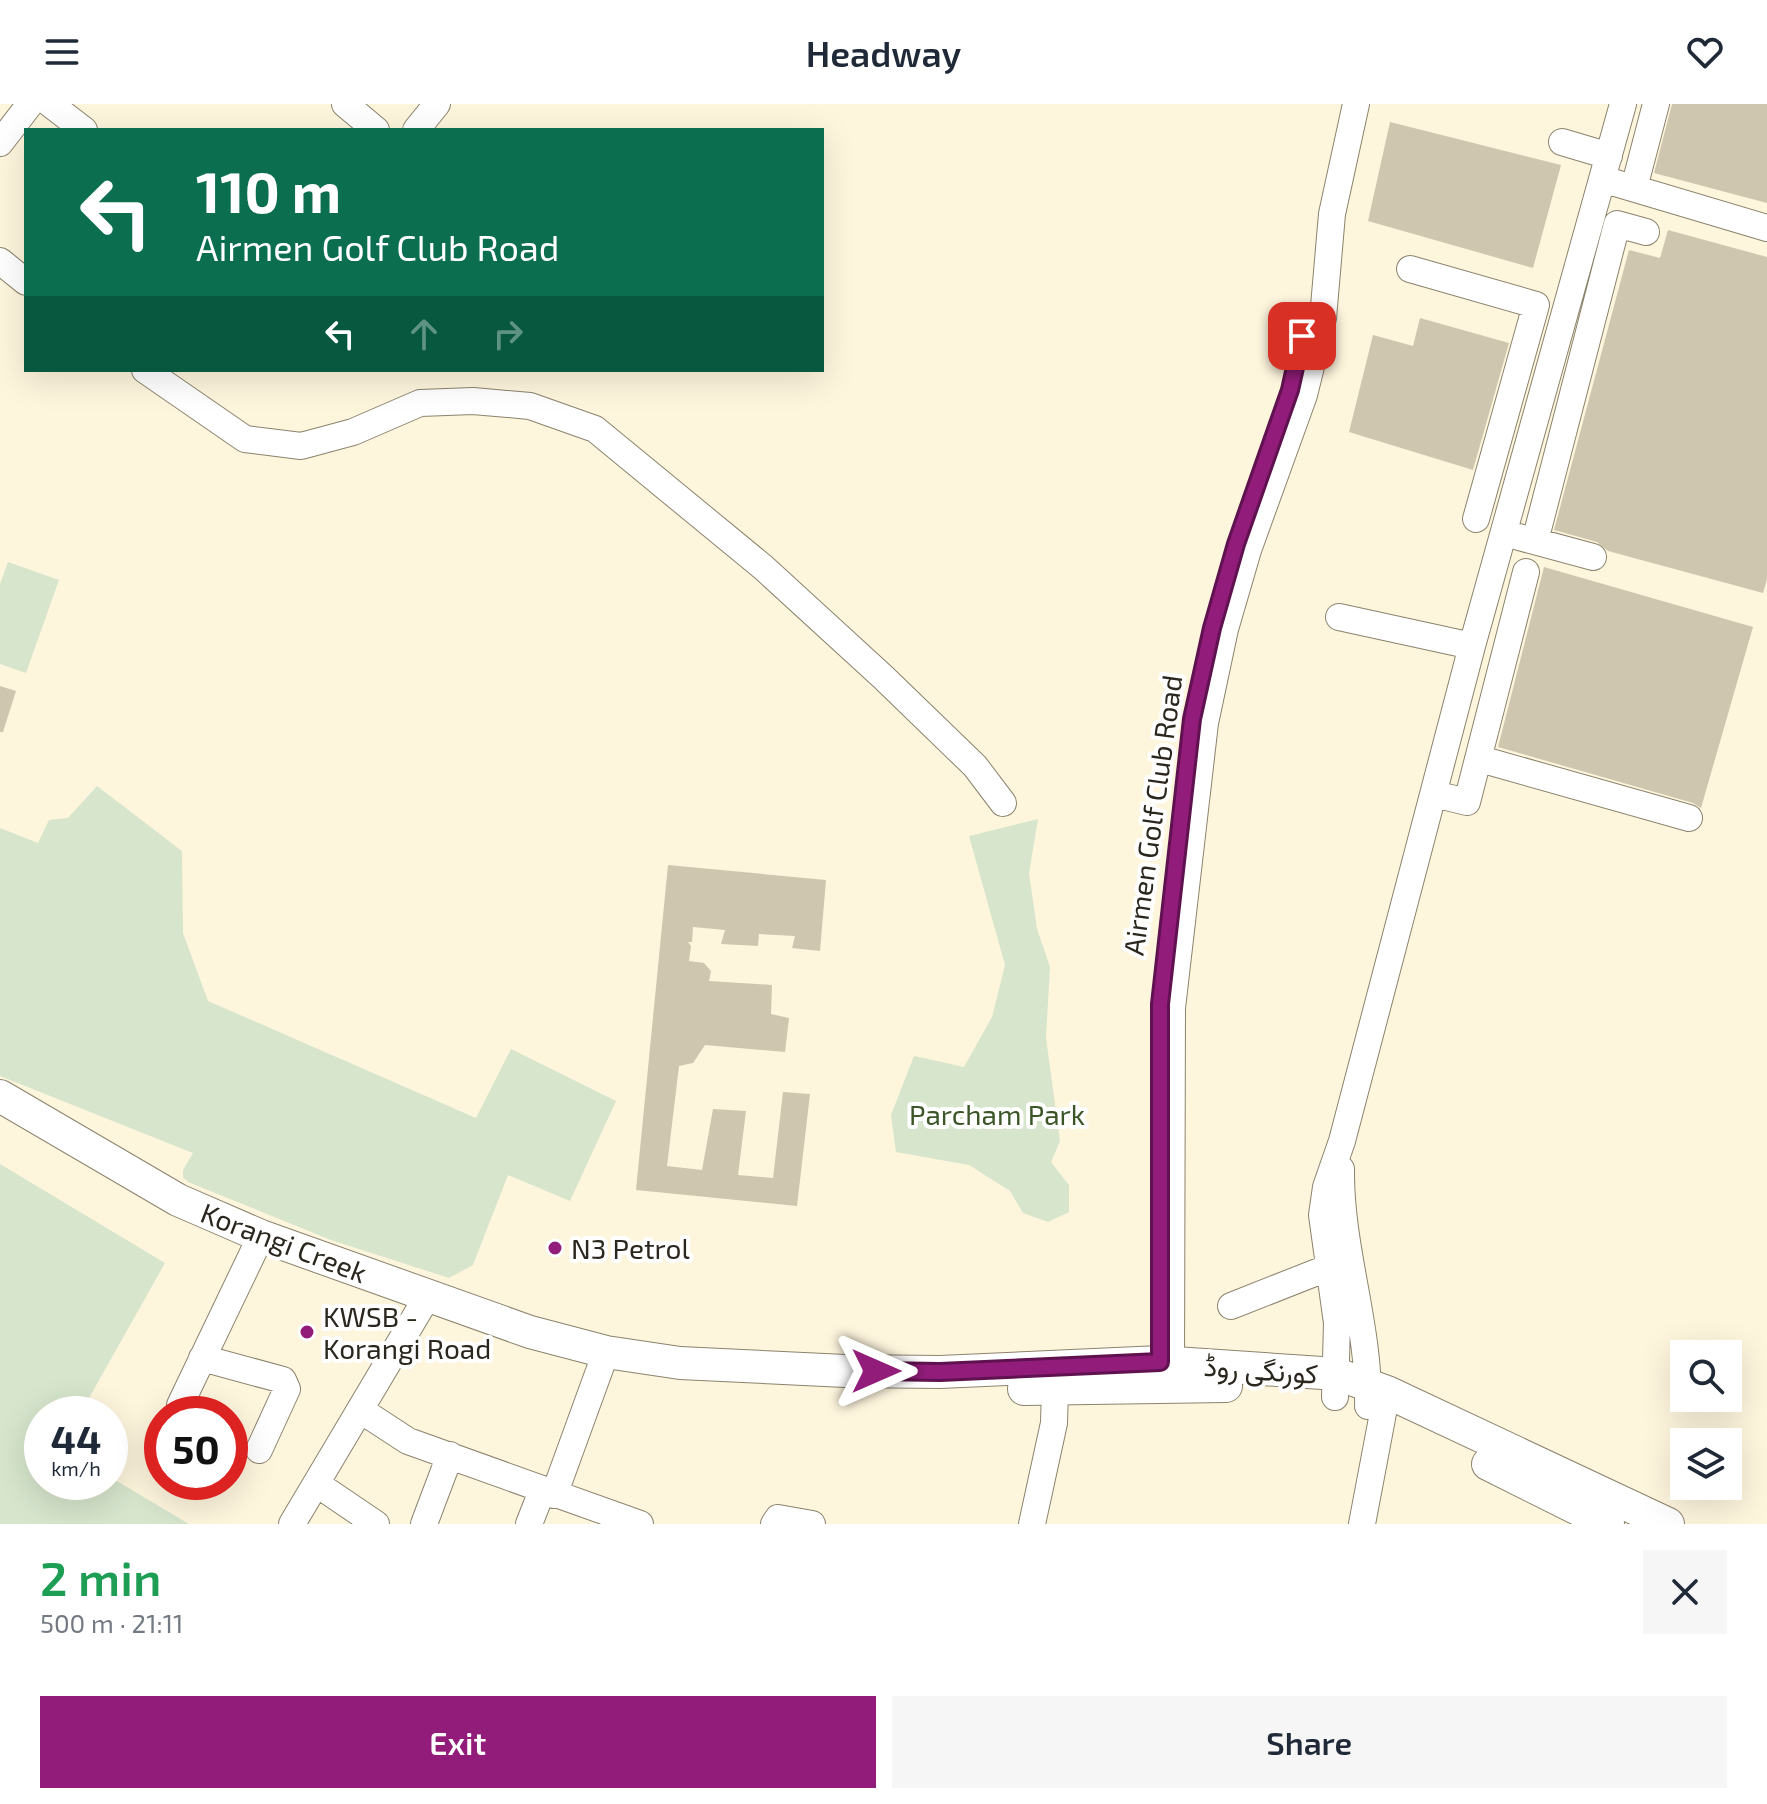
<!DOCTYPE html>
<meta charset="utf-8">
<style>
body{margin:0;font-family:"Exo 2",Vazirmatn,sans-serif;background:#f6f6f7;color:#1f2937;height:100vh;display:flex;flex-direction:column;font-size:30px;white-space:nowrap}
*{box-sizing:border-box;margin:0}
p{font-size:26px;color:#747a83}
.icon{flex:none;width:44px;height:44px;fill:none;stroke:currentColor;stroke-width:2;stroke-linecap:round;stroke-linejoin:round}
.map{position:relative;height:1420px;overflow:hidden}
.panel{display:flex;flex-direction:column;background:#fff;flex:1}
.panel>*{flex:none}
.top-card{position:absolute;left:24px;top:24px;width:800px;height:244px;border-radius:0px;box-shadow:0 8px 32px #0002;background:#0b6e4f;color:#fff;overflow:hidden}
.tools{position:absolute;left:1670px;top:1236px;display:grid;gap:16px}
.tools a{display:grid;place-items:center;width:72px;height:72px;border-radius:0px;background:#fff;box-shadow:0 8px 32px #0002;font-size:40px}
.speed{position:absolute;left:24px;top:1292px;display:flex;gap:16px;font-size:40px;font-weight:700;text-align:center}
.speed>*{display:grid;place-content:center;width:104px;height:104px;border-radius:50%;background:#fff;box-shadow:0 8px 32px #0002;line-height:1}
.speed small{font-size:20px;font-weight:400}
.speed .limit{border:12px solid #d22;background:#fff;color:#111}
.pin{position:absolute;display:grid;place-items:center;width:68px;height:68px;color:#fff;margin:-34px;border-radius:16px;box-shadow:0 4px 12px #0006}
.me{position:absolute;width:88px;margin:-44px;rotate:90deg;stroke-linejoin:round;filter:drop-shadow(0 0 6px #0008)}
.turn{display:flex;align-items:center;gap:28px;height:168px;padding:0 40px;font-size:36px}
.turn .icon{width:104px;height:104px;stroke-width:2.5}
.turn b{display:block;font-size:56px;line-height:68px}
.lanes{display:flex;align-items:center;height:76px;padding:0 40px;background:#0003;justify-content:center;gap:40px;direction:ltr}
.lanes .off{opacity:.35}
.round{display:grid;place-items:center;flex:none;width:84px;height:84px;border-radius:0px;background:#f6f6f7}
.summary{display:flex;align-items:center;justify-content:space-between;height:136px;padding:0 40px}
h1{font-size:48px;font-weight:600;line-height:60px;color:#1e9e55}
.primary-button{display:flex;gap:16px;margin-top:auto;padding:16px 40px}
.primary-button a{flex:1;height:92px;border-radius:0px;background:#921c7a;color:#fff;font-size:32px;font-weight:600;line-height:92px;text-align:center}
.primary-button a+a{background:#f6f6f7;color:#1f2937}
header{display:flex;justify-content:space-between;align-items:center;height:104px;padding:0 40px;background:#fff;font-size:36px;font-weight:600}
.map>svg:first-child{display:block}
.green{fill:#d6e5cc}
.building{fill:#cfc6af}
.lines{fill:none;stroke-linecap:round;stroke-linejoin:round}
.minor-casing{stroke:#8b836d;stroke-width:28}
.major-casing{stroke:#8b836d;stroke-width:34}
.minor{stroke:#fff;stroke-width:26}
.major{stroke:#fff;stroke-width:32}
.route-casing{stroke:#5f124f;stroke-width:20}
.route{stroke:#921c7a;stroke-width:14}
.poi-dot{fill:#921c7a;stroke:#fff;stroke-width:3}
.labels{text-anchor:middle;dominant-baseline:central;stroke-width:8;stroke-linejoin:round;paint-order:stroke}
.street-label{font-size:28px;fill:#2b271e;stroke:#fff}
.park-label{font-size:28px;fill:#3b5527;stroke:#fff}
.poi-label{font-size:28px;fill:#2b271e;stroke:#fff;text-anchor:start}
</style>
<header><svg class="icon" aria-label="menu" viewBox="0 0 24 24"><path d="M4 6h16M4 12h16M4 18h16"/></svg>Headway<svg class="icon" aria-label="heart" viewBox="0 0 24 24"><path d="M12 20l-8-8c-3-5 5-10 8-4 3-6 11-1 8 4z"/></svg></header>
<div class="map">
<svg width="1767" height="1420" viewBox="0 0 1767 1420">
<rect width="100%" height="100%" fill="#fef5dd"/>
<path class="green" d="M8 458 59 476 26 569 0 560V480Z
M97 682 182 747 183 829 208 897 476 1014 511 945 616 997 570 1097 508 1071 473 1161 449 1174 331 1136 188 1078 183 1073V1066L193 1049 0 972V724L38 739 49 716 68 714Z
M1038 715 1029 769 1037 825 1050 863 1046 934 1060 1037 1051 1058 1069 1081V1108L1048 1118 1023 1109 1010 1087 969 1061 896 1048 891 1011 914 952 964 963 992 913 1005 861 969 732Z
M0 1060 165 1159 80 1310H42V1378H110V1373L189 1420H0Z"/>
<path class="building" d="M1672 0H1767V99L1654 69Z
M1390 18 1561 61 1533 164 1368 117Z
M1668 126 1767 153V475L1763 489 1608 447 1597 438 1554 426 1629 146 1660 154Z
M1420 214 1509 239 1473 366 1349 328 1373 231 1413 242Z
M1544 463 1753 523 1701 704 1693 699 1498 643Z
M0 582 16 587 3 628H0Z
M668 761 826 776 820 847 792 844 795 832 759 830 758 842 721 840 725 826 693 823 692 838H688L691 842 689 857 704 859 711 867 709 877 772 881 771 910 789 914 785 948 705 941 693 959 679 962 667 1062 702 1066 713 1005 746 1007 738 1071 773 1074 783 988 810 990 797 1102 636 1086Z"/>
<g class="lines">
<defs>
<path id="minor" d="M50 0 84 26
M345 0 376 26
M416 26 437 0
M1562 38 1609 52
M0 39 30 0
M1602 75 1767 124
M1634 84 1656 0
M0 157 26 178
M1410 165 1536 201 1476 415
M145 266 245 335 301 342 353 328 420 299 473 297 530 302 595 325 764 464 883 573 975 662 1003 699
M1519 433 1593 453
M1535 437 1617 120 1646 128
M1339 513 1472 542
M1480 655 1689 714
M1434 690 1467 698 1526 468
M1341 1065C1340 1145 1370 1222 1368 1302
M1231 1202 1345 1157
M202 1254 283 1276 287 1285 259 1346
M1169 1278 1171 1259 1172 904 1205 619 1225 525 1248 446 1304 291 1323 214 1332 110 1356 0
M1335 1293 1337 1219 1322 1111 1326 1083 1342 1037 1472 542 1623 0
M180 1301 261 1132
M362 1307 408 1337 640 1420
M317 1380 376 1420
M554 1391 606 1248
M292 1420 427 1193
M424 1420 450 1351
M529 1420 542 1387
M774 1420 778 1414 812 1420
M1032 1420 1054 1319 1055 1285
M1362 1420 1387 1288"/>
<path id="major" d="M0 992 178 1096 261 1132 530 1228 606 1248 680 1259 845 1267 940 1268 1160 1258 1337 1270 1387 1288 1668 1420
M1024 1285 1226 1282
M1488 1360 1608 1420"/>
</defs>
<use href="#minor" class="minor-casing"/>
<use href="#major" class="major-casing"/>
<use href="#minor" class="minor"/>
<use href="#major" class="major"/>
</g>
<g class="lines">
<defs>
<path id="route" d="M876 1267 940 1268 1160 1258V900L1192 615 1212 524 1236 440 1290 286 1302 232"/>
</defs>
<use href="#route" class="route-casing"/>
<use href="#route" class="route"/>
</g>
<g class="poi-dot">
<circle cx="555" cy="1144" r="8"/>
<circle cx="307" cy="1228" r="8"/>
</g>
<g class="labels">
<g class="street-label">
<text transform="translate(1152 711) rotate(-82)">Airmen Golf Club Road</text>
<text transform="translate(284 1138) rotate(21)">Korangi Creek</text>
<text transform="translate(1261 1265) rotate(4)">کورنگی روڈ</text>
</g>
<g class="park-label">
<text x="997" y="1010">Parcham Park</text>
</g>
<g class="poi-label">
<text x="571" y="1144">N3 Petrol</text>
<text x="323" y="1212">KWSB -<tspan x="323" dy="32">Korangi Road</tspan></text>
</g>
</g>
</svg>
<div class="tools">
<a><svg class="icon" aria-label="search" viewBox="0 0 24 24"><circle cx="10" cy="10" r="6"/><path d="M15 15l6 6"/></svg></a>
<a><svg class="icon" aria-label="layers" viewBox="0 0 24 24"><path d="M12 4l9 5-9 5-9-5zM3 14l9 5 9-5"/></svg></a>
</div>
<div class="speed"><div>44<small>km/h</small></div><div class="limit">50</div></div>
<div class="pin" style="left:1302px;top:232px;background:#d93025"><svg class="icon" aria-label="arrive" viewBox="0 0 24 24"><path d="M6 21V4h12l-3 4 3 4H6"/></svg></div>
<svg class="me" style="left:876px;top:1267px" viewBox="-20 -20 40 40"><path d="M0-17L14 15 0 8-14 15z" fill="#921c7a" stroke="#fff" stroke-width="4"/></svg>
<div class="top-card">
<div class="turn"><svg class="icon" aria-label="left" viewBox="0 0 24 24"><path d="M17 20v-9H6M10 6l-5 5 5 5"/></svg><div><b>110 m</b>Airmen Golf Club Road</div></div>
<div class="lanes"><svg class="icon" aria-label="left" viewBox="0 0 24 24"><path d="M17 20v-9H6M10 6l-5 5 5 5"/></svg><svg class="icon off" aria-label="ahead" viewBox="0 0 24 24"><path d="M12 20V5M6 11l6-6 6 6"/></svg><svg class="icon off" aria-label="right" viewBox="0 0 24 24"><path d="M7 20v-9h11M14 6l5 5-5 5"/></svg></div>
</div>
</div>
<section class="panel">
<div class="summary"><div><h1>2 min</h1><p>500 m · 21:11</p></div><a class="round"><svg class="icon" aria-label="close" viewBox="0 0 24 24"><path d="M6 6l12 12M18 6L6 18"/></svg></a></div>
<div class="primary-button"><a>Exit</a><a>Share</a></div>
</section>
